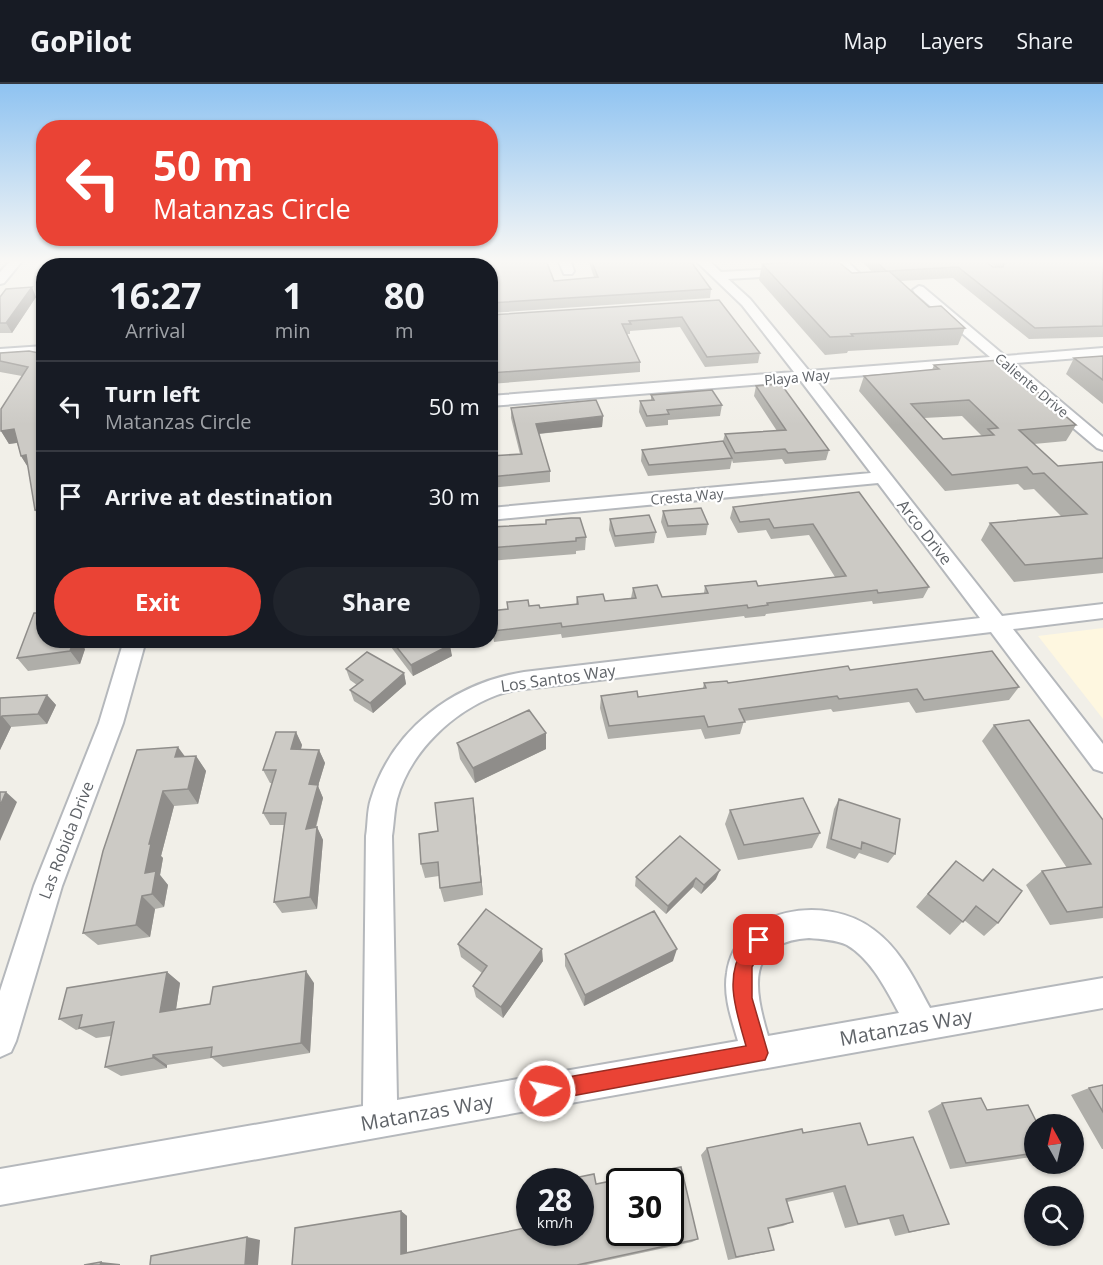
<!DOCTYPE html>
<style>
body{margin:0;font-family:"Open Sans",sans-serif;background:#20242c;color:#f1f3f6;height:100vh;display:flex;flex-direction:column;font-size:22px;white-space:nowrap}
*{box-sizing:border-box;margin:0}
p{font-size:20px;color:#9ea1a6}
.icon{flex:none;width:33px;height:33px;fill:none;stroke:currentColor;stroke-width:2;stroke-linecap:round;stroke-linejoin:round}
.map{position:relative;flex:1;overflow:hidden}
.details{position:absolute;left:36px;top:174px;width:462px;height:390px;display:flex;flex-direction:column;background:#171b24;border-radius:24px;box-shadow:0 2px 4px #0004}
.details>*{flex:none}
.guide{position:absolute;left:36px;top:36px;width:462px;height:126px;border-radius:24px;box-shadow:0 2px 4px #0004;background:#ea4335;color:#fff;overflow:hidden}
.needle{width:39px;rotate:352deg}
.fabs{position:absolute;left:1024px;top:1030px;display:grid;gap:12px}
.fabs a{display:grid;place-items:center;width:60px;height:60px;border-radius:50%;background:#171b24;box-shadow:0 2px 4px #0004;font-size:30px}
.speed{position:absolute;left:516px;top:1084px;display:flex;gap:12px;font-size:30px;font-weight:700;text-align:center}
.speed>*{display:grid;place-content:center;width:78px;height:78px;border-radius:50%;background:#171b24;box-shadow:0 2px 4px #0004;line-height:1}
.speed small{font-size:15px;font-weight:400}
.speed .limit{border:3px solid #111;border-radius:9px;background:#fff;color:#111}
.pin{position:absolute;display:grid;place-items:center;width:51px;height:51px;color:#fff;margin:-26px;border-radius:12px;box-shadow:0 3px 9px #0006}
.me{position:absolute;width:66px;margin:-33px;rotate:80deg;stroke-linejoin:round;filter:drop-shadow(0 0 4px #0008)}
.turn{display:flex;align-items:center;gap:21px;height:126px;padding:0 18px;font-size:27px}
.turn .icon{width:78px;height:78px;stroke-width:2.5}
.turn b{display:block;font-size:42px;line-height:51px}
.eta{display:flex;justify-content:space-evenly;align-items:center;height:102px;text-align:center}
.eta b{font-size:36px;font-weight:700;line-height:42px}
.button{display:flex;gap:12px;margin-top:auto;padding:12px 18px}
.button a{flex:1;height:69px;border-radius:36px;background:#ea4335;color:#fff;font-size:24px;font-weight:700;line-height:69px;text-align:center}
.button a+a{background:#20242c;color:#f1f3f6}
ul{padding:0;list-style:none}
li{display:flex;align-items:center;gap:18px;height:90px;padding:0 18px;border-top:2px solid #363941}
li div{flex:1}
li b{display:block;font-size:22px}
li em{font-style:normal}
header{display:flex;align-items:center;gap:36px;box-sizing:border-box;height:84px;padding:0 30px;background:#171b24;border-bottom:2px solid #363941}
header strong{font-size:28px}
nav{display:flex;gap:33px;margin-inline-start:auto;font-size:21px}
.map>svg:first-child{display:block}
.commercial{fill:#fef7e0}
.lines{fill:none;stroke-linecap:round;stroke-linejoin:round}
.minor-casing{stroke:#b5b8bc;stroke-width:4}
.minor{fill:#fff;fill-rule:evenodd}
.wall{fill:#afaea9;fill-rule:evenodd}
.shaded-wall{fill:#8f8d8a}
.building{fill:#cccac5;stroke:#8f8d8a;stroke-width:1.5;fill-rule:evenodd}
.route{fill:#ea4335;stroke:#982c22;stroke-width:1.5}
.labels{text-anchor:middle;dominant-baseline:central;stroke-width:4.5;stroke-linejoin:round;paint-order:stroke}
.far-street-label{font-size:14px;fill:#5f6368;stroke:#fff}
.street-label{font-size:16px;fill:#5f6368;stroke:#fff}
.near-street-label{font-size:20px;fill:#5f6368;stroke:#fff}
</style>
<header>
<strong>GoPilot</strong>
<nav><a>Map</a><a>Layers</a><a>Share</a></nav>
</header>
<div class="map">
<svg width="1103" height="1181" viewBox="0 0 1103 1181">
<rect width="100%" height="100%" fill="#f1efe8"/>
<path class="commercial" d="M1103 544V635L1038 552Z"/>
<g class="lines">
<defs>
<path id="minor" d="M11 176H23L4 199 0 200V188Z
M150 176H162L160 182H148Z
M286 176H298L297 182H285Z
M423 176H435V182H423Z
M558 176H570L574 187 572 190H564Z
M695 176H708L721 188 795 184V190L791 191 728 195 750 215 809 287 990 273 915 209 913 206 919 202 923 203 1005 272 1103 264V272L1015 279 1103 353V366L1097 364 999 281 815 295 1002 532 1103 520V534L1013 545 1103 660V688L1094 685 991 548 534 604C522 605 509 606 497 611 452 628 410 668 397 715 394 727 394 740 392 752L397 1016 738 957C732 936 723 912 727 889 736 822 828 810 874 846 900 865 915 896 930 924L1103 894V924L0 1121V1085L363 1022 366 752C368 740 367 727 371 715 392 645 454 599 524 588L980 534 878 399 490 436V424L871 389 801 297 490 322V312L794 288 742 221ZM809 854C821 855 837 856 847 861 871 875 886 905 899 929L768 952C754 905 745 858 809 854Z
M833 176H846L866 196 864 199H856Z
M44 262V270L0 273V265Z
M124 556H146L123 639 62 802 16 957 11 968 0 973V907L34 802 99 639Z"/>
</defs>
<use href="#minor" class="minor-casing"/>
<use href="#minor" class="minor"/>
</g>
<path class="wall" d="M377 176H405V182H378Z
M455 176H546L554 197 594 193 588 176H687L711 205 710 214 490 229V182H455Z
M777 176H836L852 189 872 188 861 176H984L993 183H996L987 176H1103V253L1029 255 953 194 900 197 929 223 965 244 958 261 848 267 847 269 825 271 759 196 762 180 779 179Z
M0 213H36L12 249H0Z
M719 216 760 269 758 279 705 283 680 243 630 247V250H627L640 278V288L490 300V231Z
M29 267 41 434 35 426 28 383 21 372 17 359 9 360 1 347 22 292 0 288V269Z
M1103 272V320L1066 290 1074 274Z
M934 281 1076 341 1066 357 1034 360 1058 382 1103 378V489L1014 498 981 456 990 439 1062 433 1034 405 1024 406 1018 400 945 407 859 307 864 292 932 286ZM962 332 982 352 943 355 924 334Z
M756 302 829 366 826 376 785 380 782 375 733 379 732 376 730 385 648 392 641 377 642 366 723 357 725 350 777 347 754 312Z
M651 311 722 321 720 332 668 336V341L646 343 639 328 640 317H651Z
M511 324 603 332 602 343 539 350 550 387V398L490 404V372L520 370 511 334Z
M859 408 929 503 923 514 873 520 872 517 766 530 765 532 745 534 744 532 562 554 561 550 494 558 491 538 490 527 507 525V518L540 524 576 520 577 513 605 517 631 514 633 504 662 513 704 509 705 502H758L835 493 809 451 771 455 766 446 738 449 730 434 733 423Z
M663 427 708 440 706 451 667 454 661 438Z
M610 435 656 448 654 459 615 463 609 446Z
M546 436 586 453 585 466 576 467V470L490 477V443L546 440Z
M37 529 44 556 85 565 80 580 28 587 17 574Z
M389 556H446L452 572 413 592 391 563Z
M346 585 404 589 406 600 373 629 354 617 350 606 357 601 350 596Z
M850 586 1019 603 1009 616 916 629 909 618 833 628 831 625 744 637 740 650 705 655 701 645 608 655 600 624 601 612 638 613 703 604 704 599H728Z
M47 611 56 621 47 640 11 643 0 666V614Z
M994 641 1103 736V834L1050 841 1026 801 1042 787 1067 784 982 657Z
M296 648 302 661 301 665 319 666 325 679 318 702 323 714 316 744 317 743 323 756 317 825 282 829 274 818 284 741H270L263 729 272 699H270L263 686Z
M546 649V665L475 699 460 675 457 659Z
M196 672 206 687 198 720 174 722 161 772 163 774 160 791 168 801 164 823 155 825 150 853 98 861 83 849 103 767 185 673Z
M839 715 895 770 888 779 859 769 855 775 826 764 834 725Z
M730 726 820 749 812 764 738 776 725 740Z
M475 729 483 811 444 818 440 804 439 792 425 794 421 780 438 747Z
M956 777 982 796 993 785 998 839 984 852 964 836 950 851 916 823Z
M636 793 716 795 701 810 693 803 666 830 635 802Z
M458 860 543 877 503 934 476 913 473 902 482 889 461 873Z
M565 870 673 877 584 922 565 882Z
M167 888 180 899 176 925 210 920 314 899 310 969 223 983 212 974 167 981V984L121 992 105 983 111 952 96 954 80 945 76 946 59 935Z
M1103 1001V1065H1102L1071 1011 1089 1004Z
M942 1019 987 1026 1035 1041V1072L1031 1073 950 1085 928 1027Z
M803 1049 868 1061 949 1140 895 1152 889 1135 845 1144 833 1108 787 1118 793 1138 783 1142 768 1145 774 1166 765 1168 728 1176 701 1071 707 1064Z
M681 1083 698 1155 692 1158 586 1181H292L295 1144 401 1127 407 1132V1169L530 1143V1149H580V1098H564V1096L594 1090 596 1100ZM620 1098H670V1149H620Z"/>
<path class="shaded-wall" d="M340 176H344L343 182H340Z
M32 203 36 213 12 249 6 239Z
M603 332 602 343 536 350V340Z
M14 345 22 358 9 360 1 347Z
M26 371 29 385 21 372Z
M39 425 44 439 35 426Z
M74 556H79L85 565 80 580 70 567Z
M450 561 452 572 413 592 411 581Z
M404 589 406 600 373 629 370 619Z
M47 611 56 621 47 640 38 630Z
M2 632 11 643 0 666V635Z
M296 648 302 661 297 679 291 665Z
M546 649V665L475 699 473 684Z
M178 663 189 678 175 673Z
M319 666 325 679 318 702 323 714 312 757 306 745 309 700Z
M196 672 206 687 198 720 188 705Z
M163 707 174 722 161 772 163 774 160 791 168 801 164 823 152 810 145 789 149 760Z
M6 708 17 718 0 757V722Z
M473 714 475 729 483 811 481 798Z
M317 743 323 756 317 825 310 813Z
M720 786 716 795 701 810 704 801Z
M696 794 693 803 666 830 668 822Z
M142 812 155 825 150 853 136 841Z
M542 865 543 877 503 934 501 923Z
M677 865 673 877 584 922 585 911Z
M306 887 314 899 310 969 301 959Z
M167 888 180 899 174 939 160 928Z
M153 971 167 981V984L153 974Z
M401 1127 407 1132V1173L401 1170Z
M247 1153 260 1156 258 1181H245Z
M101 1178 120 1180V1181H100Z"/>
<path class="building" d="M313 176H340V182H312Z
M384 176H404V182H383Z
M455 176H546L554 197 598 193 591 176H687L689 179H692L711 205 490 219V182H456Z
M820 176H836L852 189 889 187 929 223 941 222 965 244 851 250 853 252 830 253 762 180Z
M875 176H984L993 183H1003L1005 176H1103V242L1035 244 958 183 889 187H886Z
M32 203 6 239H0V213L6 205Z
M719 216 760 269 707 273 682 233 629 237 631 240H622L640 278 490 289V231Z
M29 267 44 270V329L41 330 44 337V450L39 425 35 426 26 371 21 372 14 345 1 347V325L28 283 0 277V269Z
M1103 272V296L1074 274Z
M1000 276 1076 341 1019 346 1058 382 1103 378V474L1025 481 990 439 1087 430 1044 389 1033 390 1027 383 952 391 864 292 939 285 934 281ZM969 316 998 344 988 345 994 351 943 355 911 320Z
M781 300 829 366 788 369 785 365 735 369 725 350 786 346 756 302Z
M712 306 722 321 667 326 669 330 647 332 640 317 654 316 651 311Z
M596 316 603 332 536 340 550 387 490 393V372L522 370 511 324Z
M723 357 732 374 649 381 642 366Z
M859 408 929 503 878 509 877 506 767 519 768 521 748 524 747 521 562 543 561 539 493 547 490 527 508 525 507 518 528 516 529 522 539 521 540 524 578 520 577 513 603 510 605 517 636 514 633 504 657 501 662 513 708 509 705 502 756 497 758 502 846 492 813 440 774 444 769 435 740 438 733 423Z
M701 424 708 440 668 442 663 427Z
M649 431 656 448 615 452 610 435Z
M571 434H580L586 453 576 454V457L490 464V443L546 440V436Z
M44 503V556H74L70 567 17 574 34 529H37Z
M391 556H446L450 561 411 581Z
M992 567 1019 603 924 616 917 605 839 615 837 612 739 625 745 638 708 643 704 632 609 642 601 612 637 607 638 613 706 604 704 599 727 597 728 599 848 582 850 586Z
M367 568 404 589 370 619 350 606 363 596 346 585Z
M47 611 38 630 2 632 0 635V614Z
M529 626 546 649 473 684 457 659Z
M1029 636 1103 736V823L1067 828 1042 787 1091 780 994 641Z
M276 648H296L291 665 319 666 309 700 318 701 306 745 317 743 310 813 274 818 286 729H263L276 686H263Z
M178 663 175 673 196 672 188 705 163 707 149 760H151L145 789 156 787 152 810 142 812 136 841 83 849 103 767 137 666Z
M0 708H6L0 722Z
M473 714 481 798 440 804 438 778 421 780 419 750 438 747 435 719Z
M803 714 820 749 744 761 730 726Z
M839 715 900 735 895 770 862 758 861 765 831 755Z
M680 752 720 786 704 801 696 794 668 822 636 793Z
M956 777 983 797 993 785 1022 807 998 839 976 822 963 838 928 810Z
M486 825 542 865 501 923 473 902 487 882 458 860Z
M654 827 677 865 585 911 565 870Z
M306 887 301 959 211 973 212 963 153 971V974L105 983 114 938 79 944 82 931 59 935 67 904 167 888 160 928 210 920 213 903Z
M1103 1001V1028L1089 1004Z
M981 1014 987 1026 1028 1021 1038 1041H1035V1069L966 1079 942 1019Z
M860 1039 868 1061 913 1053 949 1140 909 1148 903 1131 858 1140 845 1102 786 1115 793 1138 768 1144 774 1166 736 1173 707 1064 802 1045 803 1049Z
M681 1083 698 1155 577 1181H292L295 1144 401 1127V1170L530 1143V1149H580V1098H564V1096L594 1090 596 1100ZM620 1098H670V1149H620Z
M247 1153 245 1181H150L151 1172Z
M101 1178 100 1181H84Z"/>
<linearGradient id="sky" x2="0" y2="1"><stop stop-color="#8fc3f1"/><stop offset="0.52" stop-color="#f9f8f5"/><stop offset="1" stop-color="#f9f8f5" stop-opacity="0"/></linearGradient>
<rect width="1103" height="341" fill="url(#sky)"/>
<path class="route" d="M759 847 765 849 768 856 752 883V914L768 969 765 976 545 1017 538 1014 535 1007 538 1000 545 997 746 962C737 929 723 894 744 863 748 856 751 850 759 847Z"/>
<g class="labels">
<g class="far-street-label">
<text transform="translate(797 293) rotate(-5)">Playa Way</text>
<text transform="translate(1032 301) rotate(40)">Caliente Drive</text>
<text transform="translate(687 412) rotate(-5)">Cresta Way</text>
</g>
<g class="street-label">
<text transform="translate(925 448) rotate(52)">Arco Drive</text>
<text transform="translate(558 594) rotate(-8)">Los Santos Way</text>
<text transform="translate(66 756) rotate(-69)">Las Robida Drive</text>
</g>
<g class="near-street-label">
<text transform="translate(906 943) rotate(-10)">Matanzas Way</text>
<text transform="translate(427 1028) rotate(-10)">Matanzas Way</text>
</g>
</g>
</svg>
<div class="fabs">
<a><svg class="needle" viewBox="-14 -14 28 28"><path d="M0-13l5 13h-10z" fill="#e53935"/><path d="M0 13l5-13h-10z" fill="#9ea1a6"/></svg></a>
<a><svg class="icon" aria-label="search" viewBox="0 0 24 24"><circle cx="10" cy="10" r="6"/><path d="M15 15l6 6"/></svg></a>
</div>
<div class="speed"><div>28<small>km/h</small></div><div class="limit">30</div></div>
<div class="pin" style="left:759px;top:856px;background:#d93025"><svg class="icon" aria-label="arrive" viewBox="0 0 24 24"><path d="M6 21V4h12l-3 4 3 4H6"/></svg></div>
<svg class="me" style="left:545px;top:1007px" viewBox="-20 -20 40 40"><circle r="17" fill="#ea4335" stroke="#fff" stroke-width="3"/><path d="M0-11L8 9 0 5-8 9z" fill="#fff"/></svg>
<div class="guide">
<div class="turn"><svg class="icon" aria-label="left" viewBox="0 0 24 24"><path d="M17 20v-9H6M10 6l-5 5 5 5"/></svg><div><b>50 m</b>Matanzas Circle</div></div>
</div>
<section class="details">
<div class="eta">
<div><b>16:27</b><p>Arrival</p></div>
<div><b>1</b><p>min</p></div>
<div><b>80</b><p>m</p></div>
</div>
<ul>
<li><svg class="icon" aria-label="left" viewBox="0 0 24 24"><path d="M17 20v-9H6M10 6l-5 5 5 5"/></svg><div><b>Turn left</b><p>Matanzas Circle</p></div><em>50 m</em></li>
<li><svg class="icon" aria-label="arrive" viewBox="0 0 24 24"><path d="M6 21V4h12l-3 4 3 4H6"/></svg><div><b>Arrive at destination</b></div><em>30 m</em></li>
</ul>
<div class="button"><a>Exit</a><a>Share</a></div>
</section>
</div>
